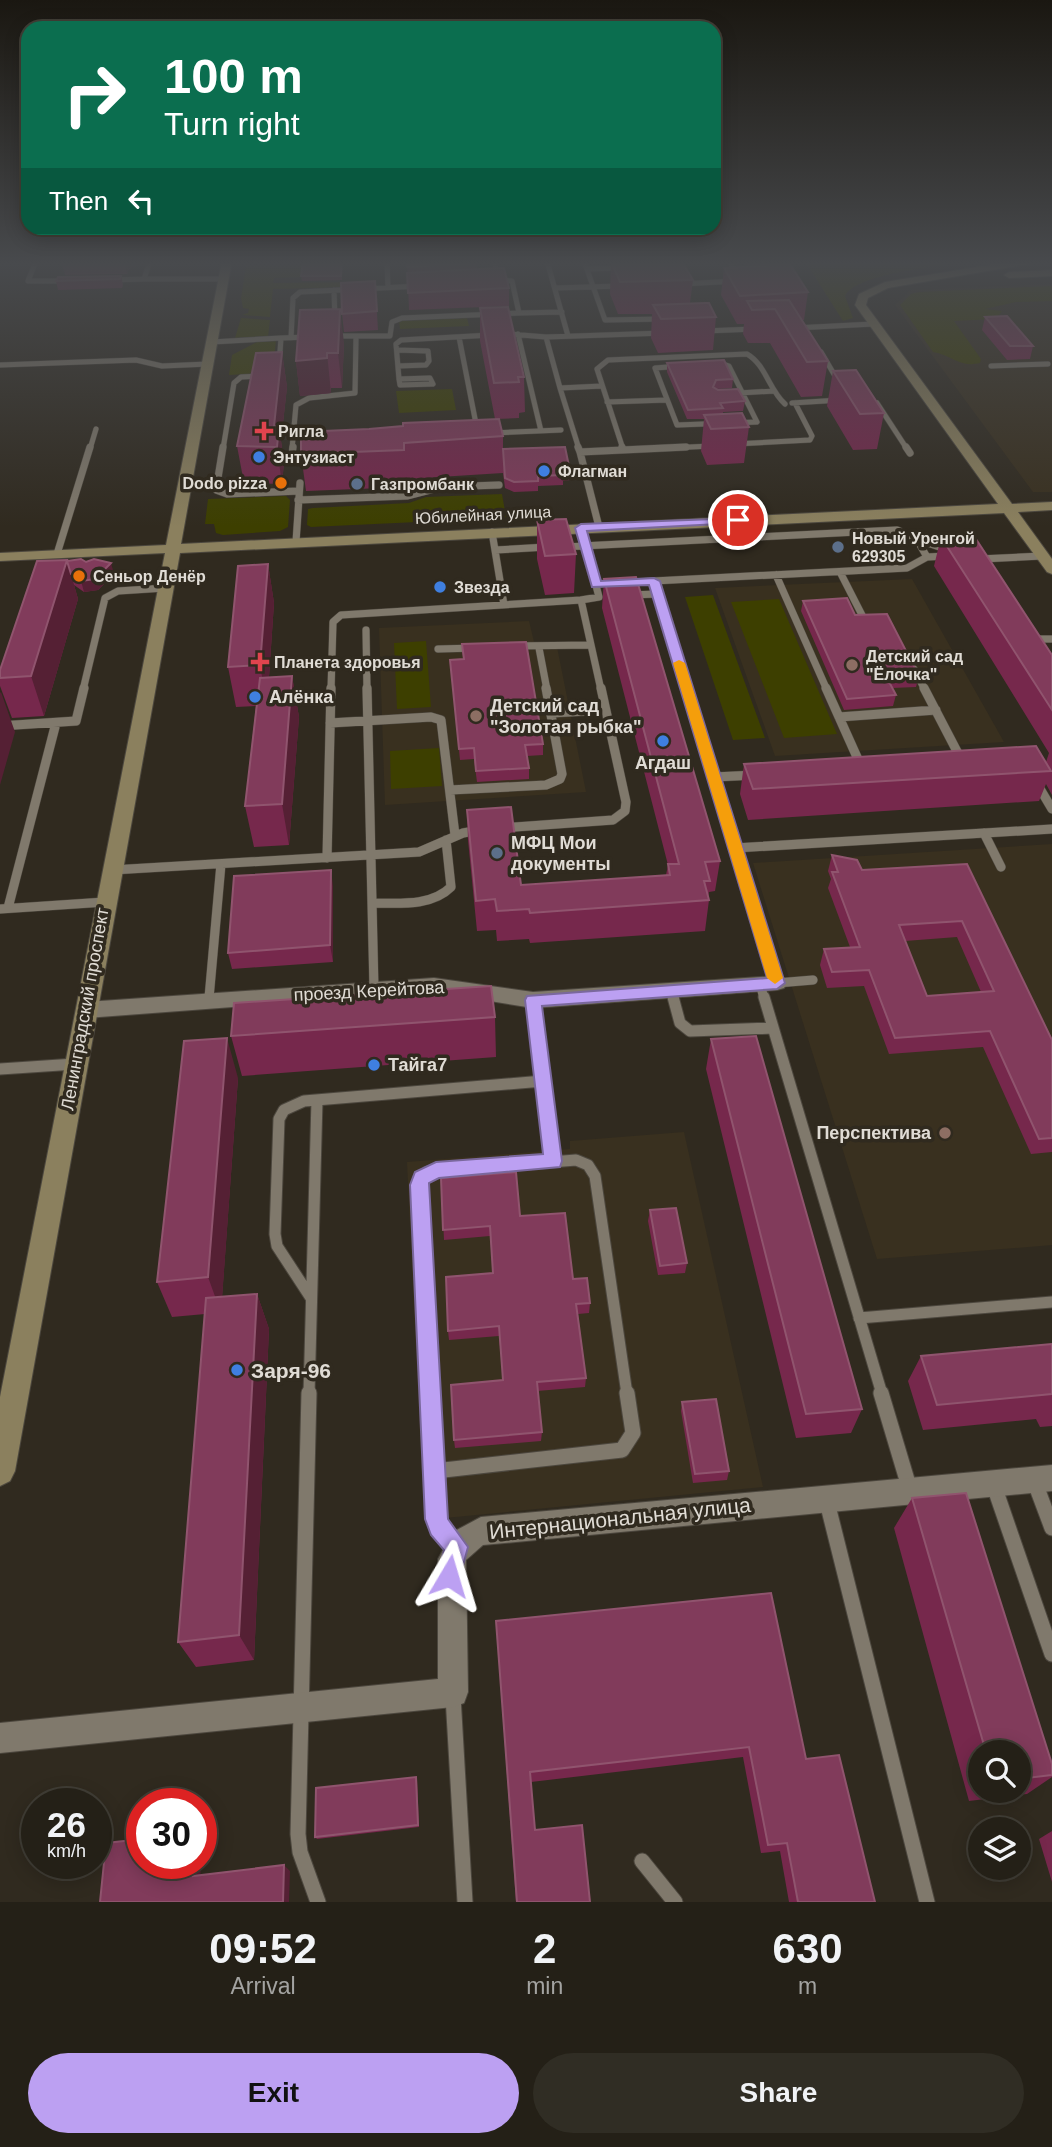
<!DOCTYPE html>
<meta charset="utf-8">
<style>
body{margin:0;font-family:Helvetica,sans-serif;background:#302d24;color:#f1f3f6;height:100vh;display:flex;flex-direction:column;font-size:26px;white-space:nowrap}
*{box-sizing:border-box;margin:0}
p{font-size:23px;color:#a3a3a1}
.icon{flex:none;width:38px;height:38px;fill:none;stroke:currentColor;stroke-width:2;stroke-linecap:round;stroke-linejoin:round}
.map{position:relative;height:1902px;overflow:hidden}
.panel{display:flex;flex-direction:column;background:#242017;flex:1}
.panel>*{flex:none}
.top-card{position:absolute;left:21px;top:21px;width:700px;height:214px;border-radius:21px;box-shadow:0 4px 18px #0003,0 0 0 2px #413e36;background:#0b6e4f;color:#fff;overflow:hidden}
.tools{position:absolute;left:968px;top:1740px;display:grid;gap:14px}
.tools a{display:grid;place-items:center;width:63px;height:63px;border-radius:50%;background:#242017;box-shadow:0 4px 18px #0003,0 0 0 2px #413e36;font-size:35px}
.speed{position:absolute;left:21px;top:1788px;display:flex;gap:14px;font-size:35px;font-weight:700;text-align:center}
.speed>*{display:grid;place-content:center;width:91px;height:91px;border-radius:50%;background:#242017;box-shadow:0 4px 18px #0003,0 0 0 2px #413e36;line-height:1}
.speed small{font-size:18px;font-weight:400}
.speed .limit{border:10px solid #d22;background:#fff;color:#111}
.pin{position:absolute;display:grid;place-items:center;width:60px;height:60px;color:#fff;margin:-30px;border:4px solid #fff;border-radius:50%;box-shadow:0 2px 7px #0007}
.me{position:absolute;width:77px;margin:-38px;rotate:7deg;stroke-linejoin:round;filter:drop-shadow(0 0 5px #0008)}
.turn{display:flex;align-items:center;gap:24px;height:147px;padding:0 28px;font-size:32px}
.turn .icon{width:91px;height:91px;stroke-width:2.5}
.turn b{display:block;font-size:49px;line-height:60px}
.then{display:flex;align-items:center;height:66px;padding:0 28px;background:#0003;gap:14px;font-size:26px}
.eta{display:flex;justify-content:space-evenly;align-items:center;height:119px;text-align:center}
.eta b{font-size:42px;font-weight:600;line-height:49px}
.action{display:flex;gap:14px;margin-top:auto;padding:14px 28px}
.action a{flex:1;height:80px;border-radius:42px;background:#bca0f2;color:#111;font-size:28px;font-weight:600;line-height:80px;text-align:center}
.action a+a{background:#302d24;color:#f1f3f6}
.map>svg:first-child{display:block}
.built{fill:#39301f}
.green{fill:#3d3f00}
.lines{fill:none;stroke-linecap:round;stroke-linejoin:round}
.lane-far4-casing{stroke:#4c473e;stroke-width:6}
.lane-far3-casing{stroke:#4c473e;stroke-width:8}
.lane-far2-casing{stroke:#4c473e;stroke-width:10}
.lane-far1-casing{stroke:#4c473e;stroke-width:13}
.lane-casing{stroke:#4c473e;stroke-width:17}
.street-casing{stroke:#4c473e;stroke-width:2}
.secondary-casing{stroke:#4c473e;stroke-width:2}
.lane-far4{stroke:#80796c;stroke-width:5}
.lane-far3{stroke:#80796c;stroke-width:7}
.lane-far2{stroke:#80796c;stroke-width:9}
.lane-far1{stroke:#80796c;stroke-width:11}
.lane{stroke:#80796c;stroke-width:15}
.street{fill:#80796c;fill-rule:evenodd}
.secondary{fill:#8b805e;fill-rule:evenodd}
.wall{fill:#76284c;fill-rule:evenodd}
.shaded-wall{fill:#552034}
.building{fill:#813b5b;stroke:#90546e;stroke-width:2;fill-rule:evenodd}
.route{fill:#bca0f2;stroke:#7a689d;stroke-width:2}
.slow{fill:#f59e0b}
.health-dot{fill:#e0444e;stroke:#302a1f;stroke-width:2.5}
.shop-dot{fill:#3f7fe0;stroke:#302a1f;stroke-width:2.5}
.food-dot{fill:#e8710a;stroke:#302a1f;stroke-width:2.5}
.service-dot{fill:#5c6f8a;stroke:#302a1f;stroke-width:2.5}
.education-dot{fill:#8d6e63;stroke:#302a1f;stroke-width:2.5}
.labels{text-anchor:middle;dominant-baseline:central;stroke-width:7;stroke-linejoin:round;paint-order:stroke}
.far-poi-label{font-size:16px;font-weight:bold;fill:#e0dcd5;stroke:#302a1f;text-anchor:start}
.far-street-label{font-size:16px;fill:#e0dcd5;stroke:#302a1f}
.poi-label{font-size:18px;font-weight:bold;fill:#e0dcd5;stroke:#302a1f;text-anchor:start}
.street-label{font-size:18px;fill:#e0dcd5;stroke:#302a1f}
.near-poi-label{font-size:21px;font-weight:bold;fill:#e0dcd5;stroke:#302a1f;text-anchor:start}
.near-street-label{font-size:21px;fill:#e0dcd5;stroke:#302a1f}
</style>
<div class="map">
<svg width="1052" height="1902" viewBox="0 0 1052 1902">
<rect width="100%" height="100%" fill="#302a1f"/>
<path class="built" d="M1052 284V492H1033L895 305 911 290Z
M912 579 1004 742 775 756 715 588Z
M529 621 534 642H556L586 792 385 805 379 628Z
M1052 844V1245L877 1259 753 863Z
M684 1132 763 1487 424 1520 407 1162 570 1149V1141Z"/>
<path class="green" d="M805 261H977C952 264 855 273 845 296L853 318 843 321Z
M309 265 307 277 274 278 273 283 361 282 355 287 273 289 270 317 242 315 248 313 249 309 243 308 241 298 246 266Z
M1052 286V301L1016 302 985 309 1002 311 996 319 954 321 981 359 980 363C959 368 952 355 933 352L900 305 911 294 919 292Z
M241 318 270 320 268 337 235 338Z
M467 318 469 326 400 329 399 321Z
M276 340 273 370 267 373 229 375 232 355 259 341Z
M452 389 456 410 399 413 396 391Z
M502 494 506 517 502 518 311 527 307 525 308 509 313 508 409 503 426 497Z
M286 496 290 500 288 527 280 531 223 535 216 533 214 524H205L208 499Z
M713 595 765 738 733 740 685 597Z
M779 599 837 734 784 738 731 602Z
M426 641 431 707 397 709 394 643Z
M439 748 442 786 391 789 390 751Z"/>
<g class="lines">
<defs>
<path id="lane-far4" d="M36 261 28 281H67
M150 261 144 279H223
M387 261 388 288
M495 261 497 280
M547 261 568 336
M584 261 605 320 663 319
M587 269 621 268
M110 280 144 279
M681 284 737 281 739 278 729 261
M555 288 620 286
M334 290 335 321
M519 313 562 312
M795 328 873 324
M704 331 755 329
M518 334 541 431
M331 336H390L392 322 402 318 519 313 512 281 498 280
M459 337 477 429
M281 338 309 337
M291 338 293 298 300 292 420 286
M212 342 281 338 279 366
M397 350 428 351 429 361 426 365 398 366
M821 352 838 381
M720 363 729 366 757 422 677 425 655 368Z
M0 365 136 360 162 366 208 364
M991 366 1048 364
M430 378 433 384 400 385 399 379Z
M399 379 396 344 401 340 509 334 546 337
M602 386 560 388 546 337 664 333
M560 388 579 449
M739 393 774 391
M607 402 667 400
M792 403 840 400
M877 403 907 449
M492 433 561 430
M734 444 810 440 812 436 795 403
M90 449 96 429
M223 449 234 383 241 377 263 376
M292 449 296 405 309 398 355 393 356 338
M623 449 597 369 608 360 747 354C766 365 769 390 785 404
M647 449 712 446"/>
<path id="lane-far3" d="M223 447 216 490 227 494 299 491
M293 447 292 455 312 460
M578 447 580 452
M622 447 623 450
M906 447 910 453
M298 500 407 496 442 487 499 485
M599 527 580 452 686 447
M581 528 599 597 581 600 601 690
M492 532 504 605
M916 539 951 551
M296 542 300 483
M562 547 897 530 916 538 927 557
M495 550 547 547
M57 554 90 447
M980 559 1042 556
M840 572 862 615
M776 575 827 690
M654 581 687 690
M596 584 907 568 927 557 948 556
M630 595 657 594
M366 630 367 690
M1032 639H1052
M515 646 591 645
M539 648 547 690
M438 649 476 648
M914 669 925 690
M83 690 105 598 118 591 165 588
M331 690 333 622 341 615 581 600"/>
<path id="lane-far2" d="M367 688 374 989
M687 688 777 983 813 980
M826 688 861 766
M924 688 962 761
M551 713 605 710
M839 717 936 710
M330 723 431 717 441 720 455 835
M0 726 76 721 84 688
M714 777 756 775
M1036 782 1052 809
M450 790 546 785 560 779 562 774 546 688
M502 828 613 820 625 811 626 802 601 688
M984 833 1001 867
M735 848 1052 829
M327 858 331 688
M112 870 419 852 463 833 480 830
M372 903C398 903 431 907 451 887L446 840
M8 908 56 723
M0 909 105 902
M760 984 764 998
M672 991 674 998
M209 998 221 864"/>
<path id="lane-far1" d="M673 997 680 1023 690 1031 773 1028
M764 997 882 1394
M533 1000 553 1162
M209 1001V997
M0 1069 75 1064
M311 1298 277 1246 275 1234 279 1119 284 1110 304 1101 543 1081
M859 1318 1052 1302
M309 1394 317 1100
M430 1394 419 1185 427 1172 576 1160 588 1165 595 1176 627 1394"/>
<path id="lane" d="M309 1393 298 1834 300 1852 318 1902
M430 1393 437 1519 439 1527 456 1546
M881 1393 910 1490
M435 1471 622 1450 633 1433 627 1393
M1034 1480 1052 1528
M993 1483 1052 1654
M827 1502 927 1902
M453 1696 465 1902
M642 1861 675 1902"/>
<path id="street" d="M777 976 784 978 787 983 784 988 777 990 533 1008 434 992 86 1018 79 1015 76 1010 79 1005 86 1002 434 978 533 992Z
M1052 1465V1491L483 1545 466 1560 468 1692 464 1703 453 1707 0 1753V1723L438 1679V1559L453 1532 481 1517Z"/>
<path id="secondary" d="M222 261H232L181 544 998 504 855 305 859 294 885 282 1013 261H1034L1029 264 888 288 868 298 866 305 1012 504 1052 502V510L1018 512 1052 559V574L1047 572 1004 513 180 553 15 1471 10 1481 0 1486V1397L165 553 0 561V553L166 545Z
M1052 270V276L1009 278 1004 275 1009 272Z"/>
</defs>
<use href="#lane-far4" class="lane-far4-casing"/>
<use href="#lane-far3" class="lane-far3-casing"/>
<use href="#lane-far2" class="lane-far2-casing"/>
<use href="#lane-far1" class="lane-far1-casing"/>
<use href="#lane" class="lane-casing"/>
<use href="#street" class="street-casing"/>
<use href="#secondary" class="secondary-casing"/>
<use href="#lane-far4" class="lane-far4"/>
<use href="#lane-far3" class="lane-far3"/>
<use href="#lane-far2" class="lane-far2"/>
<use href="#lane-far1" class="lane-far1"/>
<use href="#lane" class="lane"/>
<use href="#street" class="street"/>
<use href="#secondary" class="secondary"/>
</g>
<path class="wall" d="M61 261H145L144 263 129 269 127 274 65 275Z
M342 261V280L302 281 301 276Z
M407 261H476L477 269 509 288V306L409 310Z
M611 261H671L673 264 693 280 690 303 716 317 713 350 658 353 651 338 652 314H618L610 294Z
M743 261H788L808 292 804 320H802L828 361 822 396 801 397 770 343H748L743 334 744 324H737L721 295 724 268 747 267Z
M121 276 123 285 122 288 58 290 56 281Z
M375 281 378 330 344 332 342 314Z
M480 308 524 377 525 412 519 413V418L495 419 480 341Z
M985 317 1033 346 1030 359 1007 360 982 330Z
M344 343 342 388H331V393L300 396 296 361Z
M282 352 287 387 281 441 284 462 282 484 244 483 237 446Z
M667 363 733 379 732 388 717 389 745 401 743 411 723 412V414L749 427 744 463 707 465 701 451 704 419H687L667 372Z
M833 371 884 413 877 449 853 450 827 406Z
M301 432 503 436V449L570 471V480L563 481V485L538 486V491L514 492 505 488 503 473 407 479V487L306 491 301 454Z
M537 520 576 554 574 593 545 595 537 559Z
M941 537 1052 655V795L1046 784 1039 801 748 820 740 794 744 764 1046 762 1049 753 934 566Z
M67 561 86 562 114 574 98 590 84 592 74 585 78 599 44 716 12 718 0 686V670Z
M268 564 274 603 269 677 292 676 299 717 289 845 254 847 245 806 256 706 236 707 228 667Z
M604 579 720 861 715 891 709 892 708 897 709 900 705 931 530 943 529 939 497 941 496 930 477 931 468 840 467 810 521 885 666 875 668 865 602 608Z
M803 601 855 615 919 676 916 687 892 688 896 695 893 706 844 710 801 611Z
M462 644 543 744V755L527 756 529 768V779L477 782 474 759 460 760 451 670 463 659Z
M832 855 862 870 967 864 1052 1040V1152L1031 1154 983 1047 889 1054 864 986 827 988 820 965 824 949 850 947 828 888 831 879 828 871ZM957 937 981 992 927 996 905 941Z
M333 886V962L232 969 228 953Z
M495 1017 496 1057 242 1076 231 1036Z
M711 1039 862 1409 851 1433 796 1438 706 1069Z
M238 1078 222 1297 257 1294 269 1329 254 1660 196 1667 178 1642 205 1314 172 1317 157 1282Z
M441 1178 520 1216 573 1279 590 1303 589 1313 578 1314 586 1378 585 1387 537 1391 542 1432 541 1441 455 1448 454 1440 503 1380 499 1336 449 1340 448 1331 493 1273 490 1236 444 1240Z
M650 1210 687 1263 685 1273 658 1275 648 1221Z
M1052 1344V1426L1040 1427 1036 1419 923 1430 908 1381 921 1356Z
M682 1402 729 1471 727 1480 693 1483 681 1411Z
M912 1498 1052 1764V1777L1027 1794 969 1801 894 1528ZM980 1752H1018V1790H980Z
M496 1621 806 1759 875 1902H789L780 1851 761 1853 743 1757 531 1782 535 1830 516 1902Z
M417 1779 419 1827 317 1839 315 1837Z
M1052 1831V1882L1039 1839Z"/>
<path class="shaded-wall" d="M124 261H145L144 263 129 269 127 274Z
M340 309 344 343 342 388 338 353Z
M282 352 287 387 281 441 284 462 282 484 274 426Z
M327 353 331 393 300 396 296 361Z
M67 560 78 599 44 716 31 676Z
M111 563 114 574 98 590 84 592 81 581Z
M268 564 274 603 267 705 260 665Z
M292 676 299 717 289 845 282 804Z
M1 692 15 732 0 785V693Z
M331 870 333 886V962L330 945Z
M227 1038 238 1078 221 1313 208 1277Z
M257 1294 269 1329 254 1660 239 1635Z
M194 1864H201L200 1881 193 1876Z
M284 1865 290 1871 289 1902H283Z"/>
<path class="building" d="M303 261H342L341 276H301Z
M407 261H476V263L407 267Z
M611 261H671L673 264 683 263 693 280 620 282Z
M761 261H788L808 292 740 296 724 268 765 266Z
M498 268H504L509 288 408 293 407 273Z
M121 276 120 279 56 281 58 277Z
M375 281 377 311 342 314 341 283Z
M789 300 828 361 807 362 775 309 752 310 747 301Z
M705 303H709L716 317 661 319 653 305Z
M508 307 524 377H518L519 382 494 383 480 308Z
M340 309 338 353H327V358L296 361 300 310Z
M1007 316 1033 346H1010L985 317Z
M282 352 274 426H279L277 447 237 446 256 353Z
M724 360 733 379 716 380 713 387 718 390 738 389 745 401 720 403 723 408 688 410 667 363Z
M856 370 884 413 860 414 833 371Z
M742 413 749 427 711 429 704 415Z
M499 419 503 436 404 443V450L301 454V432L369 429 403 426V423Z
M565 447 570 471H562L563 475 538 476V481L514 482 505 478 503 449Z
M566 519 576 554 545 556 537 520Z
M974 536 1052 655V710L941 537Z
M81 559 86 562 94 559 111 563 95 579 81 581 71 574 67 561Z
M67 560 31 676 0 678V670L37 561Z
M268 564 260 665 228 667 238 566Z
M636 577 720 861 705 862 710 881H704L709 900 530 913 529 909 497 911 495 899 476 901 467 810 511 807 521 885 670 875 668 864H679L604 579Z
M847 598 855 615 887 614 919 676 887 678 896 695 847 699 803 601Z
M526 642 543 744 525 745 529 768 476 771 474 748 459 749 450 660 464 659 462 644Z
M292 676 282 804 245 806 260 678Z
M1036 746 1051 771 753 789 744 764Z
M832 855 857 860 862 870 967 864 1052 1040V1138L1039 1139 990 1031 895 1038 869 970 832 972 824 949 860 947 832 872H838ZM962 921 994 991 927 996 899 925Z
M331 870 330 945 228 953 234 876Z
M491 986 495 1017 231 1036 234 1003Z
M756 1036 862 1409 806 1414 711 1039Z
M227 1038 208 1277 157 1282 184 1041Z
M516 1172 520 1216 565 1213 573 1279 587 1278 590 1303 576 1304 586 1378 537 1382 542 1432 454 1440 451 1385 503 1380 499 1326 448 1331 446 1277 493 1273 490 1226 443 1230 441 1178Z
M676 1208 687 1263 660 1266 650 1210Z
M257 1294 239 1635 178 1642 206 1298Z
M1052 1344V1394L937 1405 921 1356Z
M716 1399 729 1471 695 1474 682 1402Z
M966 1493 1052 1764V1775L1018 1779V1752H986L912 1498Z
M771 1593 806 1759 839 1755 875 1902H798L787 1843 768 1845 749 1747 530 1772 535 1830 582 1825 590 1902H517L496 1621Z
M416 1777 418 1825 315 1837 316 1788Z
M142 1839V1864H194L193 1876 284 1865 283 1902H100L106 1843Z"/>
<linearGradient id="sky" x2="0" y2="1"><stop stop-color="#1a1711"/><stop offset="0.5" stop-color="#484a4d"/><stop offset="1" stop-color="#484a4d" stop-opacity="0"/></linearGradient>
<rect width="1052" height="527" fill="url(#sky)"/>
<path class="route" d="M742 518 743 520 738 523 587 531 601 581 654 578 660 581 785 983 777 989 542 1006 562 1161 560 1167 439 1178 429 1183 448 1519 468 1547 458 1584 449 1587 441 1584 438 1576 444 1550 431 1535 425 1519 410 1185 415 1172 436 1162 543 1154 525 1000 527 996 767 978 649 585 592 587 575 528 581 524Z"/>
<path class="slow" d="M679 660 685 663 783 978 775 984 767 978 673 663Z"/>
<g class="health-dot">
<path d="M260.5 420.5h7v7h7v7h-7v7h-7v-7h-7v-7h7z"/>
<path d="M256.5 651.5h7v7h7v7h-7v7h-7v-7h-7v-7h7z"/>
</g>
<g class="shop-dot">
<circle cx="259" cy="457" r="7"/>
<circle cx="544" cy="471" r="7"/>
<circle cx="440" cy="587" r="7"/>
<circle cx="255" cy="697" r="7"/>
<circle cx="663" cy="741" r="7"/>
<circle cx="374" cy="1065" r="7"/>
<circle cx="237" cy="1370" r="7"/>
</g>
<g class="food-dot">
<circle cx="281" cy="483" r="7"/>
<circle cx="79" cy="576" r="7"/>
</g>
<g class="service-dot">
<circle cx="357" cy="484" r="7"/>
<circle cx="838" cy="547" r="7"/>
<circle cx="497" cy="853" r="7"/>
</g>
<g class="education-dot">
<circle cx="852" cy="665" r="7"/>
<circle cx="476" cy="716" r="7"/>
<circle cx="945" cy="1133" r="7"/>
</g>
<g class="labels">
<g class="far-poi-label">
<text x="278" y="431">Ригла</text>
<text x="273" y="457">Энтузиаст</text>
<text x="558" y="471">Флагман</text>
<text x="267" y="483" text-anchor="end">Dodo pizza</text>
<text x="371" y="484">Газпромбанк</text>
<text x="852" y="538">Новый Уренгой<tspan x="852" dy="18">629305</tspan></text>
<text x="93" y="576">Сеньор Денёр</text>
<text x="454" y="587">Звезда</text>
<text x="866" y="656">Детский сад<tspan x="866" dy="18">"Ёлочка"</tspan></text>
<text x="274" y="662">Планета здоровья</text>
</g>
<g class="far-street-label">
<text transform="translate(483 515) rotate(-3)">Юбилейная улица</text>
</g>
<g class="poi-label">
<text x="269" y="697">Алёнка</text>
<text x="490" y="706">Детский сад<tspan x="490" dy="21">"Золотая рыбка"</tspan></text>
<text x="663" y="763" text-anchor="middle">Агдаш</text>
<text x="511" y="843">МФЦ Мои<tspan x="511" dy="21">документы</tspan></text>
<text x="388" y="1065">Тайга7</text>
<text x="931" y="1133" text-anchor="end">Перспектива</text>
</g>
<g class="street-label">
<text transform="translate(369 991) rotate(-3)">проезд Керейтова</text>
<text transform="translate(85 1009) rotate(-80)">Ленинградский проспект</text>
</g>
<g class="near-poi-label">
<text x="251" y="1370">Заря-96</text>
</g>
<g class="near-street-label">
<text transform="translate(620 1518) rotate(-6)">Интернациональная улица</text>
</g>
</g>
</svg>
<div class="tools">
<a><svg class="icon" aria-label="search" viewBox="0 0 24 24"><circle cx="10" cy="10" r="6"/><path d="M15 15l6 6"/></svg></a>
<a><svg class="icon" aria-label="layers" viewBox="0 0 24 24"><path d="M12 4l9 5-9 5-9-5zM3 14l9 5 9-5"/></svg></a>
</div>
<div class="speed"><div>26<small>km/h</small></div><div class="limit">30</div></div>
<div class="pin" style="left:738px;top:520px;background:#d93025"><svg class="icon" aria-label="arrive" viewBox="0 0 24 24"><path d="M6 21V4h12l-3 4 3 4H6"/></svg></div>
<svg class="me" style="left:449px;top:1576px" viewBox="-20 -20 40 40"><path d="M0-17L14 15 0 8-14 15z" fill="#bca0f2" stroke="#fff" stroke-width="4"/></svg>
<div class="top-card">
<div class="turn"><svg class="icon" aria-label="right" viewBox="0 0 24 24"><path d="M7 20v-9h11M14 6l5 5-5 5"/></svg><div><b>100 m</b>Turn right</div></div>
<div class="then">Then<svg class="icon" aria-label="left" viewBox="0 0 24 24"><path d="M17 20v-9H6M10 6l-5 5 5 5"/></svg></div>
</div>
</div>
<section class="panel">
<div class="eta">
<div><b>09:52</b><p>Arrival</p></div>
<div><b>2</b><p>min</p></div>
<div><b>630</b><p>m</p></div>
</div>
<div class="action"><a>Exit</a><a>Share</a></div>
</section>
